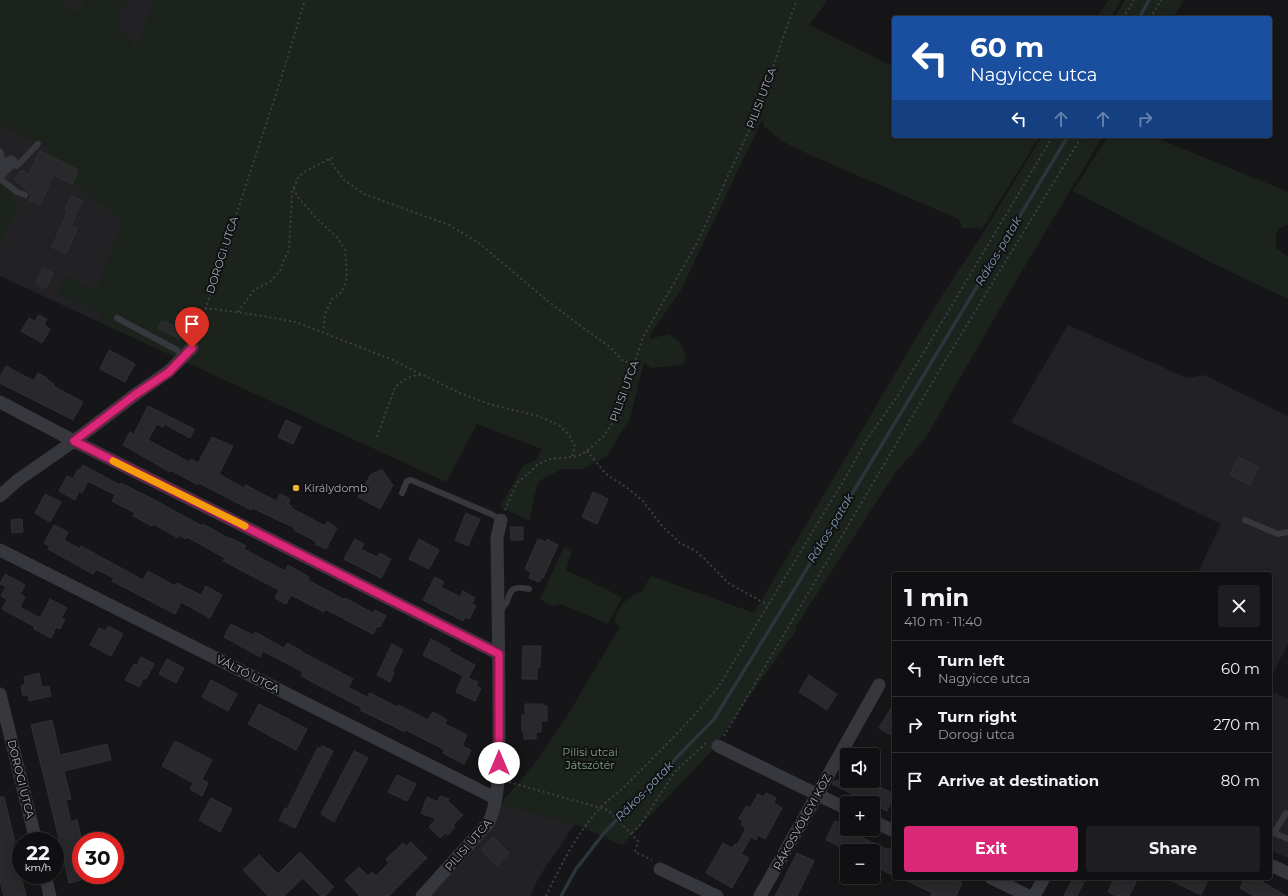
<!DOCTYPE html>
<meta charset="utf-8">
<style>
body{margin:0;font-family:Montserrat,sans-serif;background:#1e1e20;color:#f1f3f6;height:100vh;display:flex;flex-direction:column;font-size:15px;white-space:nowrap}
*{box-sizing:border-box;margin:0}
p{font-size:13px;color:#9c9d9f}
.icon{flex:none;width:22px;height:22px;fill:none;stroke:currentColor;stroke-width:2;stroke-linecap:round;stroke-linejoin:round}
.map{position:relative;flex:1;overflow:hidden}
.drawer{position:absolute;left:892px;top:572px;width:380px;height:308px;display:flex;flex-direction:column;background:#101012;border-radius:4px;box-shadow:0 2px 10px #0003,0 0 0 1px #303032}
.drawer>*{flex:none}
.hud{position:absolute;left:892px;top:16px;width:380px;height:122px;border-radius:4px;box-shadow:0 2px 10px #0003,0 0 0 1px #303032;background:#1a4fa0;color:#fff;overflow:hidden}
.tools{position:absolute;left:840px;top:748px;display:grid;gap:8px}
.tools a{display:grid;place-items:center;width:40px;height:40px;border-radius:4px;background:#101012;box-shadow:0 2px 10px #0003,0 0 0 1px #303032;font-size:20px}
.speed{position:absolute;left:12px;top:832px;display:flex;gap:8px;font-size:20px;font-weight:700;text-align:center}
.speed>*{display:grid;place-content:center;width:52px;height:52px;border-radius:50%;background:#101012;box-shadow:0 2px 10px #0003,0 0 0 1px #303032;line-height:1}
.speed small{font-size:10px;font-weight:400}
.speed .limit{border:6px solid #d22;background:#fff;color:#111}
.pin{position:absolute;display:grid;place-items:center;width:34px;height:34px;color:#fff;margin:-41px -17px;border-radius:50% 50% 50% 0;rotate:-45deg;box-shadow:0 0 4px #0007}
.pin .icon{rotate:45deg}
.me{position:absolute;width:44px;margin:-22px;rotate:0deg;stroke-linejoin:round;filter:drop-shadow(0 0 3px #0008)}
.turn{display:flex;align-items:center;gap:14px;height:84px;padding:0 12px;font-size:18px}
.turn .icon{width:52px;height:52px;stroke-width:2.5}
.turn b{display:block;font-size:28px;line-height:34px}
.lanes{display:flex;align-items:center;height:38px;padding:0 12px;background:#0003;justify-content:center;gap:20px;direction:ltr}
.lanes .off{opacity:.35}
.round{display:grid;place-items:center;flex:none;width:42px;height:42px;border-radius:4px;background:#1e1e20}
.overview{display:flex;align-items:center;justify-content:space-between;height:68px;padding:0 12px}
h1{font-size:24px;font-weight:700;line-height:30px}
.primary-button{display:flex;gap:8px;margin-top:auto;padding:8px 12px}
.primary-button a{flex:1;height:46px;border-radius:4px;background:#db2777;color:#fff;font-size:16px;font-weight:700;line-height:46px;text-align:center}
.primary-button a+a{background:#1e1e20;color:#f1f3f6}
ul{padding:0;list-style:none}
li{display:flex;align-items:center;gap:12px;height:56px;padding:0 12px;border-top:1px solid #303032}
li div{flex:1}
li b{display:block;font-size:15px}
li em{font-style:normal}
.map>svg:first-child{display:block}
.built{fill:#222225}
.green{fill:#1c231d}
.lines{fill:none;stroke-linecap:round;stroke-linejoin:round}
.stream{stroke:#2c353c;stroke-width:3.5}
.building{fill:#29292c;stroke:#303034}
.path{stroke:#3d3f44;stroke-width:2;stroke-dasharray:2 3;stroke-linecap:butt}
.service{stroke:#37383d;stroke-width:6}
.minor{stroke:#37383d;stroke-width:13}
.route-casing{stroke:#8e194d;stroke-width:10}
.route{stroke:#db2777;stroke-width:7}
.slow{stroke:#f59e0b;stroke-width:7}
.poi-dot{fill:#f2b134;stroke:#111113;stroke-width:1.5}
.labels{text-anchor:middle;dominant-baseline:central;stroke-width:4;stroke-linejoin:round;paint-order:stroke}
.street-label{font-size:11px;fill:#a8adb8;stroke:#111113}
.poi-label{font-size:11px;fill:#a8adb8;stroke:#111113;text-anchor:start}
.park-label{font-size:11px;fill:#7fa381;stroke:#111113}
.water-label{font-size:12px;font-style:italic;fill:#7f9bb3;stroke:#111113}
</style>
<div class="map">
<svg width="1288" height="896" viewBox="0 0 1288 896">
<rect width="100%" height="100%" fill="#161618"/>
<path class="built" d="M24 0H155L136 49Z
M0 124 144 193 99 322 0 276Z
M1068 325 1187 378 1204 375 1288 416V644L1270 679V574H1197L1221 524 1011 422Z
M1270 691 1288 699V858L1270 850Z
M500 804 575 824 539 877 530 896H427Z"/>
<path class="green" d="M0 0H59L77 13 86 0H128L114 27 133 40 132 47 136 48 155 0H826L825 4 809 25 894 67V136H1040L982 229 963 228 958 219 804 152 782 141 765 127 762 120 681 290 650 335V339L668 334 679 341 686 355 683 365 651 368 644 362 630 418 607 456 583 469H562L539 481 535 493 530 521 500 507 523 466 537 459 542 449 477 424 446 482 99 322 102 314 57 293 66 276 96 291 122 221 49 163 48 147 0 124Z
M1109 0H1121L1110 18H1096Z
M1125 0H1184L1173 18H1114Z
M1042 136H1103L1014 284 925 439 895 473 795 628 797 629 709 754 622 845 575 824 500 804 532 767 567 716 620 627 614 621C619 606 626 597 641 592L651 576 754 613 932 311 985 230Z
M1108 136H1152L1288 192V225C1274 228 1276 236 1276 248L1288 256V299L1210 262 1073 191Z
M0 170 19 208 0 244Z
M564 547 572 550 566 570 622 597 608 624 561 604 552 606 540 599Z"/>
<g class="lines">
<path class="stream" d="M1139 18 1149 0
M561 896 576 869 604 833 714 719 797 585 1068 136"/>
</g>
<path class="building" d="M40 151 78 170 72 184 53 175 40 205 29 200 31 196 29 192 14 179 22 170 28 176Z
M71 196 82 201 71 226 77 229 66 254 52 247 68 211 65 209Z
M43 268 53 273 46 288 36 283Z
M39 315 47 319 44 325 50 329 42 343 21 331 29 318 35 321Z
M162 321 185 331 181 339 158 329Z
M109 350 135 364 125 382 100 369Z
M6 366 34 381 38 373 47 378V380L54 384 53 386 83 402 73 420 0 383V377Z
M148 406 194 429 190 438 164 424 163 427 157 424 148 440 189 462 191 459 198 463 212 437 233 446 219 474 244 488 246 485 276 501 280 494 290 499 288 504 292 506 291 508 325 526 327 522 337 528 326 549 315 544 317 542 294 530 295 528 252 508 251 510 199 483 198 485 171 470 170 472 123 445 130 432 134 434Z
M286 420 301 427 293 444 278 437Z
M1238 457 1258 467 1250 485 1230 475Z
M83 465 120 485 121 483 151 498 202 526 203 524 230 539 231 538 246 546 244 549 285 571 288 565 309 577 308 580 345 600V598L373 613 375 610 386 616 380 627 377 626 373 634 325 609 324 612 291 595 286 604 275 598 279 590 223 561 225 558 187 537 186 539 179 535 178 538 153 524 152 526 133 516 135 513 112 501 115 495 88 481 82 493 79 491 75 500 59 491 67 476 73 479 78 469 80 470Z
M382 470 393 485 380 509 358 497 371 474Z
M593 492 608 499 597 524 582 517Z
M45 494 61 502 50 522 35 513Z
M466 513 480 519 468 546 455 540Z
M22 519 23 532 12 533 11 520Z
M54 525 68 532 64 540 80 549 81 546 143 580 148 571 175 586 177 583 201 595 206 586 222 595 210 618 181 602 175 614 112 581 114 578 96 569 93 574 48 549 50 546 44 543Z
M510 527H523V540H511Z
M355 539 364 544 361 549 377 557 380 553 391 559 381 578 344 559Z
M419 539 439 550 429 569 409 559Z
M538 539 546 542 547 539 558 545 543 578 542 577 539 582 529 578 531 572 525 569Z
M5 574 25 585 20 594 25 597 20 607 40 618 50 599 67 608 61 618 65 619 60 629 56 627 51 638 34 629 35 627 2 609 7 600 1 596 6 587 0 584Z
M435 577 444 582 441 587 460 597 463 591 475 598 472 604 476 606 469 619 465 617 463 621 423 600Z
M231 624 253 635 255 632 284 648 287 643 302 651V652L353 679 348 687 367 697 370 693 397 707 398 705 428 720 433 712 447 720 445 724 467 735 462 746 471 750 464 764 443 753 445 750 406 730 405 732 360 710 362 708 301 676 303 672 263 651 260 657 224 637Z
M108 626 123 634 111 656 90 645 99 628 105 631Z
M431 639 450 649 449 651 475 665 468 678 478 682 476 686 481 688 475 701 456 692 463 676 423 655Z
M392 644 403 650 392 672 394 673 390 682 377 675Z
M523 646H541L540 667H537V679H522Z
M141 657 154 664 146 679 144 678 139 687 125 680 134 664 137 665Z
M167 659 184 668 176 683 159 674Z
M39 673 42 687 49 686 51 696 29 701 28 695 23 696 21 686 25 684 24 677Z
M809 675 837 694 827 710 799 692Z
M211 680 237 694 228 711 202 697Z
M894 703V737L879 728Z
M259 704 307 729 296 750 248 724Z
M525 704H543V706H547V721H541V732H536V739H524V732H522V715H525Z
M52 720 60 755 107 744 111 760 64 771 71 799 66 800 71 822 77 820 82 841 81 843 76 844 81 865V880L69 883 53 814 31 725Z
M175 741 212 760 202 779 208 783 202 796 190 789 193 783 162 766Z
M322 746 333 751 295 828 279 820 285 808 287 809 318 747 320 749Z
M354 751 368 758 334 822 321 814Z
M397 775 416 784 407 801 388 792Z
M834 781H868L894 794V796L887 811 832 784Z
M766 793 776 798 774 803 782 808 765 839 758 835 756 840 751 837 741 854 749 858 732 888 706 873 723 843 732 848 735 844 737 845 746 828 741 825 743 821 739 819 746 806 750 808 758 794 764 797Z
M440 796 449 799 448 801 463 815 453 825 455 827 448 835 446 833 440 838 429 827 436 819 421 813 427 797 438 802Z
M0 797H4L15 842H13L26 896H4L0 881Z
M211 798 232 809 220 832 199 820Z
M835 821 847 826 845 829 886 849 887 848 894 851V876L873 865V851H849L826 840Z
M493 837 509 853 497 866 481 850Z
M411 842 427 858 389 896H360L345 880 359 867 368 876 372 872 376 876 389 863 386 859 403 843 407 846Z
M300 852 334 887 325 896H321L303 878 284 896H268L243 870 259 855 278 874Z
M797 853 814 861 797 896H775Z
M902 878H952L962 883 956 896H931L932 893Z
M1073 878H1086L1077 896H1064Z
M1114 878H1138L1129 896H1116L1108 892Z
M1166 878H1209L1201 895Z
M1245 878H1256L1286 896H1254L1240 888Z"/>
<g class="lines">
<path class="path" d="M1123 18 1134 0
M1150 18 1161 0
M329 159 344 180 364 194 449 225 479 243 544 298 574 321 610 347 622 360 633 364
M294 188 297 196 316 218 337 237 345 250 347 277 342 292 332 299 325 314 323 332
M205 308 251 314 296 322 393 360 422 375
M238 312 254 290 271 281 281 269 284 260 289 250 292 192 298 178 304 172 335 156
M196 338 284 69 305 0
M377 437 395 387 404 380 412 376 423 375 460 393 489 404 538 416 559 425 569 435 575 446 572 457
M587 451 606 474 629 489 643 501 663 527 680 543 694 550 705 559 728 583 768 605
M505 510 517 483 529 473 537 465 549 459 572 457 580 455 587 451 603 437 614 421 624 395 643 337 697 243 759 109 786 29 797 0
M724 736 945 361 1082 136
M509 782 608 810 638 841 635 852 652 860
M632 833 640 825 675 772 706 743
M546 896C561 865 577 833 600 808 607 800 616 795 623 788 656 755 690 722 719 686L844 480 867 439 897 397 1053 136"/>
<path class="service" d="M0 151 5 168
M11 162 17 166 38 144
M0 179 17 192 25 195
M117 318 177 350 184 357
M402 493 407 481 411 480 491 514 501 520
M1245 520 1278 534 1288 532
M499 610C515 602 501 583 529 589
M1270 831 1288 839
M1274 833 1286 813 1288 814"/>
<path class="minor" d="M0 173 11 162
M0 402 74 441 499 654
M0 496 18 480 74 441 136 394 169 371 192 348
M0 550 495 798
M0 694 36 841
M718 746 847 809
M873 821 894 831
M1270 865 1288 873
M660 869 717 896
M45 875 50 896
M991 878 1029 896
M422 896 489 822C501 796 499 752 499 723 499 662 498 600 497 538L501 520
M760 896 879 685
M1034 896 1044 878"/>
</g>
<g class="lines">
<defs>
<path id="route" d="M192 348 169 372 136 394 74 441 499 654V763"/>
</defs>
<use href="#route" class="route-casing"/>
<use href="#route" class="route"/>
<path class="slow" d="M113 461 245 526"/>
</g>
<circle class="poi-dot" cx="296" cy="488" r="4"/>
<g class="labels">
<g class="street-label">
<text transform="translate(761 98) rotate(-69)">PILISI UTCA</text>
<text transform="translate(222 255) rotate(-72)">DOROGI UTCA</text>
<text transform="translate(624 391) rotate(-70)">PILISI UTCA</text>
<text transform="translate(248 674) rotate(27)">VÁLTÓ UTCA</text>
<text transform="translate(21 779) rotate(76)">DOROGI UTCA</text>
<text transform="translate(802 822) rotate(-61)">RÁKOSVÖLGYI KÖZ</text>
<text transform="translate(468 845) rotate(-49)">PILISI UTCA</text>
</g>
<g class="poi-label">
<text x="304" y="488">Királydomb</text>
</g>
<g class="park-label">
<text x="590" y="752">Pilisi utcai<tspan x="590" dy="13">Játszótér</tspan></text>
</g>
<g class="water-label">
<text transform="translate(998 251) rotate(-59)">Rákos-patak</text>
<text transform="translate(830 528) rotate(-59)">Rákos-patak</text>
<text transform="translate(644 791) rotate(-46)">Rákos-patak</text>
</g>
</g>
</svg>
<div class="tools">
<a><svg class="icon" aria-label="sound" viewBox="0 0 24 24"><path d="M4 9h4l5-4v14l-5-4H4zM17 9q2 3 0 6"/></svg></a>
<a>+</a>
<a>−</a>
</div>
<div class="speed"><div>22<small>km/h</small></div><div class="limit">30</div></div>
<div class="pin" style="left:192px;top:348px;background:#d93025"><svg class="icon" aria-label="arrive" viewBox="0 0 24 24"><path d="M6 21V4h12l-3 4 3 4H6"/></svg></div>
<svg class="me" style="left:499px;top:763px" viewBox="-20 -20 40 40"><circle r="19" fill="#fff"/><path d="M0-13L10 11 0 6-10 11z" fill="#db2777"/></svg>
<div class="hud">
<div class="turn"><svg class="icon" aria-label="left" viewBox="0 0 24 24"><path d="M17 20v-9H6M10 6l-5 5 5 5"/></svg><div><b>60 m</b>Nagyicce utca</div></div>
<div class="lanes"><svg class="icon" aria-label="left" viewBox="0 0 24 24"><path d="M17 20v-9H6M10 6l-5 5 5 5"/></svg><svg class="icon off" aria-label="ahead" viewBox="0 0 24 24"><path d="M12 20V5M6 11l6-6 6 6"/></svg><svg class="icon off" aria-label="ahead" viewBox="0 0 24 24"><path d="M12 20V5M6 11l6-6 6 6"/></svg><svg class="icon off" aria-label="right" viewBox="0 0 24 24"><path d="M7 20v-9h11M14 6l5 5-5 5"/></svg></div>
</div>
<section class="drawer">
<div class="overview"><div><h1>1 min</h1><p>410 m · 11:40</p></div><a class="round"><svg class="icon" aria-label="close" viewBox="0 0 24 24"><path d="M6 6l12 12M18 6L6 18"/></svg></a></div>
<ul>
<li><svg class="icon" aria-label="left" viewBox="0 0 24 24"><path d="M17 20v-9H6M10 6l-5 5 5 5"/></svg><div><b>Turn left</b><p>Nagyicce utca</p></div><em>60 m</em></li>
<li><svg class="icon" aria-label="right" viewBox="0 0 24 24"><path d="M7 20v-9h11M14 6l5 5-5 5"/></svg><div><b>Turn right</b><p>Dorogi utca</p></div><em>270 m</em></li>
<li><svg class="icon" aria-label="arrive" viewBox="0 0 24 24"><path d="M6 21V4h12l-3 4 3 4H6"/></svg><div><b>Arrive at destination</b></div><em>80 m</em></li>
</ul>
<div class="primary-button"><a>Exit</a><a>Share</a></div>
</section>
</div>
